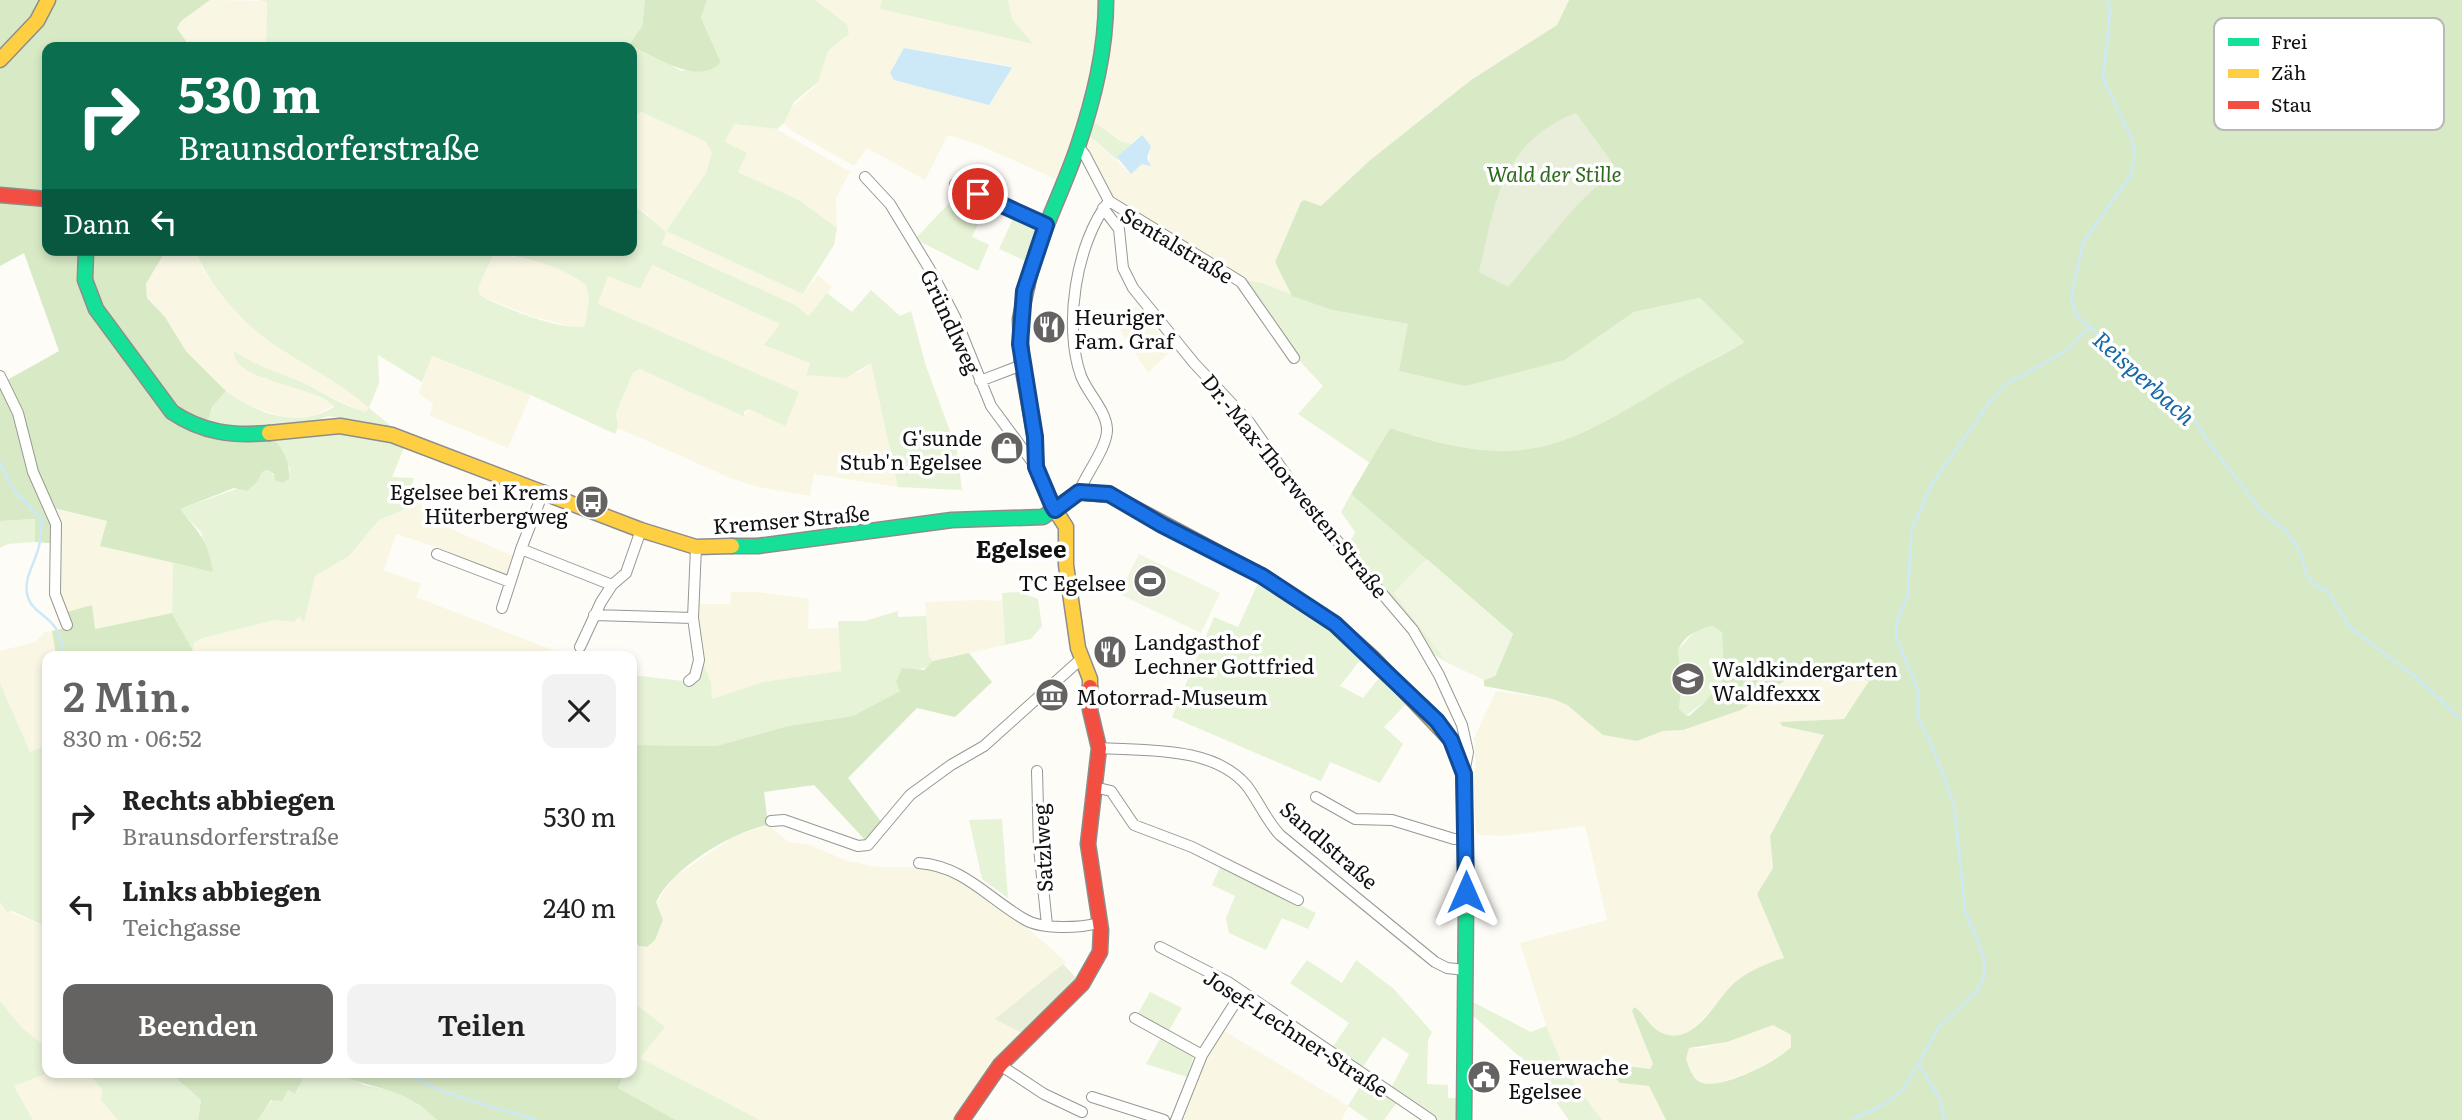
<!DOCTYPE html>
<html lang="de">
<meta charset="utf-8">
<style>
body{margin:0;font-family:Literata,serif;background:#f2f2f2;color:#222;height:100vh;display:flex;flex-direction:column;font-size:26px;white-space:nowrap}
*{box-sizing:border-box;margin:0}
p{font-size:23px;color:#767676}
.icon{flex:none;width:38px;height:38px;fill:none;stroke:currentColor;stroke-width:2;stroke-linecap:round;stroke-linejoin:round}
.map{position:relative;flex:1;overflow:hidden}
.sheet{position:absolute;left:42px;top:651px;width:595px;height:427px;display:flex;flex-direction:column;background:#fff;border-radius:14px;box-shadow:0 4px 10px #0003}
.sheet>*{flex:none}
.guide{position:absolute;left:42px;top:42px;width:595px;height:214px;border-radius:14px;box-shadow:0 4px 10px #0003;background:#0b6e4f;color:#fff;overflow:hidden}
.pin{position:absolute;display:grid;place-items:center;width:60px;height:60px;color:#fff;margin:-30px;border:4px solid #fff;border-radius:50%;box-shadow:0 2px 7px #0007}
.me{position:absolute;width:77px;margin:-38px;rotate:0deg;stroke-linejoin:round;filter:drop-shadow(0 0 5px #0008)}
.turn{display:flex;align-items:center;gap:24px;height:147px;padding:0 21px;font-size:32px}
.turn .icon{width:91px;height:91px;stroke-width:2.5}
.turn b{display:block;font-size:49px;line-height:60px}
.then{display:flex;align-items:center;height:66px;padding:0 21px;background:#0003;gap:14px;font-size:26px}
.round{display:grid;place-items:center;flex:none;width:74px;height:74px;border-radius:14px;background:#f2f2f2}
.headline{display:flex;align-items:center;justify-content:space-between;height:119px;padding:0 21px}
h1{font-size:42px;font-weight:600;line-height:52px;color:#646362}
.action{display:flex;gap:14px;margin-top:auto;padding:14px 21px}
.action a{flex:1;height:80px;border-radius:14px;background:#646362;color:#fff;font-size:28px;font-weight:600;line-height:80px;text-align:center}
.action a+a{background:#f2f2f2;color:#222}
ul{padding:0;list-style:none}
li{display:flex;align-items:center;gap:21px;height:91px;padding:0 21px}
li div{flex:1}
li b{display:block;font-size:26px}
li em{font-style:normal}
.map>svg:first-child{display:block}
.farmland{fill:#f9f7e4;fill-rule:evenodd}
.green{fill:#e7f3d7;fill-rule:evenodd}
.forest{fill:#d8eac5;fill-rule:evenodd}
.cemetery{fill:#e9eedb}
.pitch{fill:#f0f6e1}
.water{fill:#cde8f7}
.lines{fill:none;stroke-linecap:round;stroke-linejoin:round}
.stream{stroke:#cde8f7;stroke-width:2.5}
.street-casing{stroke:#979795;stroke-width:12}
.fast-casing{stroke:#8e8d8b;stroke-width:17}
.slow-casing{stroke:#8e8d8b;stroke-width:17}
.jam-casing{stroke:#8e8d8b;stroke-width:17}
.street{stroke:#fffffe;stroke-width:10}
.fast{stroke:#16e098;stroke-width:14}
.slow{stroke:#ffcf43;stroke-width:14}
.jam{stroke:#f24e42;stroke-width:14}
.route-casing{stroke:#114b97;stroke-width:18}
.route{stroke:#1a73e8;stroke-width:12}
.labels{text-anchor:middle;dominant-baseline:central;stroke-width:7;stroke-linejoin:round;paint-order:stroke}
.park-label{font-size:21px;font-style:italic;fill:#2f6b1f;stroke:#fff}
.street-label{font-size:21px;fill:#111;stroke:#fff}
.poi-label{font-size:21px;fill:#111;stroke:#fff;text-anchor:start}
.water-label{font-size:23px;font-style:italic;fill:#1768a6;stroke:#fff}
.quarter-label{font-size:24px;font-weight:bold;fill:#111;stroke:#fff}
.key{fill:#fff;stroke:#b8b8b8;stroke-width:2}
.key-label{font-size:19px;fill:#111}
</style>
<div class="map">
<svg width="2462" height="1120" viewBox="0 0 2462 1120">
<rect width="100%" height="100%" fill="#fdfcf7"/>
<path class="farmland" d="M210 0 267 1 266 47H190L177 28 180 21Z
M815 0H882L881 9 1030 43 1012 19 1008 0H1104L1096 75 1060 181 979 145 948 135 925 180 867 148 854 166 792 131 784 123 789 110 814 87 828 51 845 38 847 24ZM904 48 1011 66 1012 68 989 105Z
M1109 0H1569L1557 25 1471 80 1369 161 1321 206 1301 202 1275 262 1292 296 1243 280 1108 195 1087 150 1084 131 1131 174 1142 164 1149 165 1150 146 1140 136 1131 144H1126L1087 117Z
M641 112 705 141 712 153 706 173 667 231 803 294 818 275 832 287 809 316 795 305 661 243 648 215 632 203V118Z
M734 124 777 129 850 172 836 198 837 228 799 200 738 172 725 143Z
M166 250H195L202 268 226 300 276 346 350 390 369 408 365 413 301 383 260 368 234 352 264 379 298 387 335 405 314 416 288 418 243 404 226 391 186 351 165 317 147 298 146 284Z
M494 252 543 263 567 272 587 285 589 299 585 327 576 328 531 316 481 296 478 288Z
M651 265 780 324 810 363 806 374 858 373 871 363 898 487 814 474 810 496 758 487 730 478 618 428 616 413 633 373 640 369 745 416 749 409 785 426 598 304 608 276Z
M1137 306 1172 350 1148 373 1115 322Z
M431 356 531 395 508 448 430 416 433 404 419 394Z
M409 499 452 520 449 528 515 557 508 574H499L456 558 451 552 396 534 384 570 421 584 416 597 568 656H196L192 649 195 642 203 638 275 620 297 621 300 614H306L315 576 349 556 379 520 403 510Z
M53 508 107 521 101 546 173 563 172 613 95 629 63 613 60 606Z
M731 592H759L809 599 808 629 838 628 842 672 711 699V682L702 660 697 604H730Z
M979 600 1002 601 1005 645 933 661 929 656 925 602Z
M52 631 56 656H47V745L30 752 0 683V651L35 642 45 632Z
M1811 663 1870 681 1844 719 1780 722 1782 726 1824 735 1770 835 1773 868 1757 894 1784 958 1764 965 1737 980 1694 1029 1681 1036 1667 1035 1655 1030 1634 1007 1632 1011 1653 1064 1651 1069 1619 1065 1620 1083 1649 1086 1666 1120H1602L1565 1070 1546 1026 1520 943 1607 920 1585 826 1504 836 1480 835 1476 832 1472 773 1476 768 1474 738 1496 691 1553 699 1567 705 1603 735 1637 741 1663 731 1683 730 1741 710Z
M768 825 789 842 807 844 848 861 878 867H934L952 873 1013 915 1066 962 996 1019 1024 1034 958 1120H760L640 1058 665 1027 632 1001V938L639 946 646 947 655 940 663 920 656 903 673 878 733 837Z
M0 902 7 911 47 927V1047L23 1029 0 1001Z
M1773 1025 1791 1035V1047L1787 1052 1753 1071 1714 1085 1702 1083 1693 1075 1685 1059 1689 1048H1704Z
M1221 1029 1349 1106 1341 1120H1184L1182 1113 1193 1081Z
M48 1073H88L102 1089V1100L118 1120H33L14 1086Z"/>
<path class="green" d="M259 0H645L642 26 629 45 651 53 681 71 721 62 701 18 707 0H815L847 24 849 34 828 51 818 82 794 102 784 123 777 129 734 124 725 142 747 153 738 172 799 200 837 228 834 245 803 294 666 231 706 173 712 153 705 141 641 112 632 117V47H266L267 2Z
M882 0H1008L1012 19 1033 44 880 9Z
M1087 117 1122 142 1131 144 1117 160 1084 131Z
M968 194 988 202 972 237 989 245 978 271 915 239 955 197 962 201Z
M632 203 666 232 662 244 795 305 809 316 827 293 852 312 871 290 900 316 911 311 926 366 957 450 962 490 898 487 871 363 846 378 806 375 810 363 764 345 780 324 652 265 640 289 608 276 598 304 799 392 785 426 749 409 744 412 745 417 640 369 633 373 616 413 618 428 615 434 531 395 432 356 422 382 378 355 379 383 369 408 391 426 328 416 311 423 254 432 206 426 212 407 226 391C257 414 299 429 334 407 318 385 231 382 234 351 260 369 279 372 305 384 325 394 344 406 365 412L369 408C341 383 310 368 279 348 246 327 209 286 195 250H632ZM494 253C526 257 560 265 586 285L589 299 585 326C563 332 502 307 481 296L478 288Z
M1015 214 1039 228 1026 261 999 249Z
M1243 280 1262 283 1332 310 1408 324 1565 360 1634 312 1700 298 1744 342C1681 376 1597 439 1528 449 1483 456 1432 442 1390 428L1370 463 1298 414 1323 386 1295 356Z
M339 430 406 443 392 477 414 478 403 510 379 520 349 556 315 576 304 623 300 616 294 622 275 620 203 638 195 642 192 649 172 613 173 563 212 571 201 532 179 509 257 482 262 472 268 470 283 483 288 479 290 469 273 438Z
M1351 494 1427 559 1394 593 1448 663 1433 654 1350 550 1349 544 1355 532 1341 512Z
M36 519 35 542 8 544 0 548V521Z
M1260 579 1333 627 1364 655 1340 686 1363 698 1383 673 1410 700 1384 727 1403 744 1380 783 1330 762 1321 781 1172 717 1214 617 1238 627Z
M1019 592 1038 599 1042 626 1031 639 1005 645 1002 593Z
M898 611V617L926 616 929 656 933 661 931 666 916 670 901 691 853 716 788 726 716 746 632 745V675L692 682 702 670V660L711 682 712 699 763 682 841 671 838 621H865Z
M1712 626 1722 631 1724 678 1706 701 1685 716 1679 709 1682 681 1678 650 1696 630Z
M0 683 30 752 47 745V927L12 911 7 912 0 902Z
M1002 819 1008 898 982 879 969 820Z
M1221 865 1316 913 1308 929 1282 918 1266 950 1229 933 1226 918 1235 896 1212 885Z
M1307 960 1342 983 1356 960 1394 989 1432 1032 1428 1040 1427 1084 1448 1085V1098H1458V1120H1436L1391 1088 1409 1054 1383 1037 1362 1068 1332 1048 1349 1023 1290 983Z
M1150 992 1182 1008 1168 1032 1137 1015Z
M0 1001 23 1029 47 1047 48 1073 14 1086 33 1120H0Z
M632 1001 665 1027 640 1058 760 1120H676L618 1088 624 1073H632Z
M1471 1001 1531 1032 1546 1026 1565 1070 1602 1120H1569L1529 1065 1471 1014Z
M1161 1037 1194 1055 1187 1077 1146 1064Z
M88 1073H170L201 1100 198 1120H118L101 1100 102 1089Z
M306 1073H336L353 1077 363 1085 400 1092 426 1108 437 1120H258L272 1100 288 1090 296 1093Z
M1365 1078 1398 1101 1384 1120H1368L1348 1106Z"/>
<path class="forest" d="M0 0H210L181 21 177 28 190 47H47V250H166L146 284 147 298 165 317 186 351 226 391 212 407 204 434 273 438C284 451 290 461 289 479L283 483 275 480 274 474 268 470 262 472 257 482 247 491 234 488 180 509C199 533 208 540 213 572L100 546 107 521 54 508 60 544 35 542V519L0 521V384L59 351 24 253 0 266Z
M645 0H707L701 18 721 62C698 88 653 54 629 45L642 26Z
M1569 0H2462V1120H1666L1649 1086 1620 1083 1615 1078 1619 1065 1650 1069 1653 1064 1632 1011 1634 1007C1646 1014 1649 1029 1665 1034 1699 1045 1717 994 1739 979 1753 969 1768 963 1784 958L1757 894 1773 868 1770 836 1824 735 1782 726 1780 722 1844 719 1869 681 1811 663 1741 710 1683 730 1663 731 1637 741 1603 735 1567 705 1553 699 1484 686V680L1495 676 1513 634 1351 494 1390 428C1432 442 1483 456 1528 449 1583 441 1635 404 1683 376 1703 365 1725 354 1744 342L1700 298 1634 312 1565 360 1465 386 1399 371 1408 324 1332 310 1292 296 1275 262 1301 202 1304 200 1321 206 1369 161 1471 80 1557 25ZM1712 626 1722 632 1724 678 1706 701 1689 716 1685 715 1679 709 1682 681 1678 650C1685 635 1696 630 1712 626ZM1773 1025 1791 1035V1047C1779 1061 1717 1092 1700 1082 1692 1078 1689 1067 1686 1059L1689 1048 1727 1042Z
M92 605 95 629 172 613 196 656H56L52 631 70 627 63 613Z
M969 653 992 682 955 717 917 708 848 778 883 824 867 842 814 785 764 792 768 825C732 832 672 868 656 902L663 920 655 940 647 947 639 946 632 938V784L638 782 632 775V745L716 746 788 726 853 716 900 691 896 682 902 668 924 670 933 661Z
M170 1073H306L295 1094 288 1090 282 1101 271 1100 258 1120H198L201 1100Z
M336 1073H624L618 1088 676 1120H437C406 1087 373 1090 336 1073Z"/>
<path class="cemetery" d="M1576 113 1616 168 1576 206 1508 287 1479 272C1495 203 1502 141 1576 113Z
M1063 964 1079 981 1024 1034 995 1019Z"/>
<path class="pitch" d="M1139 554 1220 593 1201 633 1119 594Z
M1427 559 1513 634 1495 676 1484 680 1448 663 1394 593Z"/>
<path class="water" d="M904 48 1011 67 1012 68 989 105 894 80 890 73Z
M1142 135 1151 146 1147 158 1151 166 1142 164 1131 174 1117 157Z"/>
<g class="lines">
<path class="stream" d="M2108 0 2110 13 2103 79 2132 139 2135 156 2130 176 2083 243 2071 298 2077 316 2194 418 2207 440 2262 512 2285 530 2300 552 2307 575 2315 585 2328 591 2349 627 2418 679 2462 720
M0 463 15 492 42 519C41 528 41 538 39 546 36 561 24 577 27 593 31 619 62 612 63 656
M1920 1066 1940 1099 1944 1120
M405 1073 446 1093 536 1120
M1853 1119 1883 1105 1904 1089 1938 1028 1977 991 1984 976V958L1965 910 1954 805 1932 746 1918 718V691L1896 637V625L1908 594 1911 532 1931 485 1989 403 2006 384 2069 349 2090 325"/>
<defs>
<path id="street" d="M1078 146 1085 155 1109 201 1241 282 1294 358
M865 177 890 204 932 273 955 317 991 406 1036 467
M955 184 1046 224
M1103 208 1119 229 1123 268 1133 288 1194 363 1249 422 1311 510 1413 630 1439 675 1462 725 1468 752 1464 774
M0 376 18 413 33 472 56 524 55 594 67 625
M980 381 1022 365
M1079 492C1086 474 1108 446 1107 429 1106 410 1088 394 1081 376 1063 326 1076 243 1109 201
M521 549 612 585
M437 554 510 582
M502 608 521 549 544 490
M594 615 693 618
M580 647 601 602 612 585 626 573 641 530
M689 681 695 676 699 660 693 618 696 547
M1099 748C1146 751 1214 746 1247 786 1259 802 1266 820 1280 835L1435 962 1447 968 1465 970
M1037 771 1039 848 1047 925
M1094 787 1111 791 1134 825 1192 847 1298 900
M1316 797 1355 819 1392 820 1454 839H1467
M771 821 784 820 858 846 868 845 910 795 951 765 984 746 1081 659
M919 863C963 866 988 898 1024 919 1042 930 1079 928 1099 923
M1160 947 1228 982 1431 1120
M1135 1018 1202 1055
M1000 1065 1044 1094 1082 1112
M1092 1097 1164 1120
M1176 1120 1202 1055 1242 992"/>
<path id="fast" d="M86 250 85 280 96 309 172 412C203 433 233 436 269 433
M1027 287C1037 238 1062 194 1078 146 1094 98 1106 50 1106 0
M732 546H758L952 520 1043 517 1079 492 1110 495
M1464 1120 1466 907"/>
<path id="slow" d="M0 60 37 21 48 0
M1027 287 1020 319 1022 365 1035 437 1036 467 1052 505 1066 527V565L1078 648 1090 679V687
M269 433 340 426 392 435 641 530 696 547 732 546
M1110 495 1262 576 1335 624 1373 658 1451 740 1464 774 1466 907"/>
<path id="jam" d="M0 195 47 199
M962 1120 1000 1065 1082 984 1100 952 1101 930 1088 844 1099 748 1090 710V687"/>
</defs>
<use href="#street" class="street-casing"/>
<use href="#fast" class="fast-casing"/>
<use href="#slow" class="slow-casing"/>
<use href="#jam" class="jam-casing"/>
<use href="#street" class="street"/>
<use href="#fast" class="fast"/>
<use href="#slow" class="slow"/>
<use href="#jam" class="jam"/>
</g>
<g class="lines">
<defs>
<path id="route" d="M978 194 1046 225 1024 291 1020 344 1035 437 1036 467 1052 505 1055 510 1079 492 1109 494 1162 525 1262 576 1335 624 1437 721 1451 740 1464 774 1466 892"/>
</defs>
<use href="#route" class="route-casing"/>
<use href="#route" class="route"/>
</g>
<defs>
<symbol id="restaurant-disc" viewBox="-11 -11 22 22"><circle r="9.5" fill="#646362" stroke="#fff"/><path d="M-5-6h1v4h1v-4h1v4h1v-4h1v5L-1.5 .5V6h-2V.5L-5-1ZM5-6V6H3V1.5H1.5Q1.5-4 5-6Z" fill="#fff"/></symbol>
<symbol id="shop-disc" viewBox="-11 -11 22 22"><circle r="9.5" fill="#646362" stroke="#fff"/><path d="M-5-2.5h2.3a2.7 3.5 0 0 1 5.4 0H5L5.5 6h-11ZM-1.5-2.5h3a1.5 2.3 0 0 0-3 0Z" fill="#fff"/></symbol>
<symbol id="bus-disc" viewBox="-11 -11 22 22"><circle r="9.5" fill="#646362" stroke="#fff"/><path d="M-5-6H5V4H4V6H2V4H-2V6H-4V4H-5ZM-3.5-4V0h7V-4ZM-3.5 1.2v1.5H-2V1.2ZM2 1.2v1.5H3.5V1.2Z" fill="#fff"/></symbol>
<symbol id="stadium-disc" viewBox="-11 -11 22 22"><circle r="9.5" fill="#646362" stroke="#fff"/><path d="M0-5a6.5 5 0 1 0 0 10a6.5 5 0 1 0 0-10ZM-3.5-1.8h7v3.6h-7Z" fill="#fff"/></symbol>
<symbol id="school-disc" viewBox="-11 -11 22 22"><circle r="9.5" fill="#646362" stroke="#fff"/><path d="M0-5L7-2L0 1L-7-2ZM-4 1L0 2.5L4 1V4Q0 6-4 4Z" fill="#fff"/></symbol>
<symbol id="museum-disc" viewBox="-11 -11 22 22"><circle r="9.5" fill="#646362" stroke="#fff"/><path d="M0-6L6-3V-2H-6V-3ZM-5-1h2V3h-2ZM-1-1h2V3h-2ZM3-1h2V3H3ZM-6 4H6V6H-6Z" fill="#fff"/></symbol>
<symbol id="civic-disc" viewBox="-11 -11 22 22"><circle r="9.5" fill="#646362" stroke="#fff"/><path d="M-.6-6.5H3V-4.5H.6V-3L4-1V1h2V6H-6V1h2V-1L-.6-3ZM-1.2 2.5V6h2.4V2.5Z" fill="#fff"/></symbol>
</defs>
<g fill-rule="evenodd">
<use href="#restaurant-disc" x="1030" y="308" width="38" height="38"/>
<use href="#shop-disc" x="988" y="429" width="38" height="38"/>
<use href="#bus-disc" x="573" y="483" width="38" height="38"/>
<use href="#stadium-disc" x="1131" y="562" width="38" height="38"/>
<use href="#restaurant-disc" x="1091" y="633" width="38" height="38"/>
<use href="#school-disc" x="1669" y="660" width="38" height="38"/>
<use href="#museum-disc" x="1033" y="676" width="38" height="38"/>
<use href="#civic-disc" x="1465" y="1058" width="38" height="38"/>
</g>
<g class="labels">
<g class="park-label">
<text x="1554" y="172">Wald der Stille</text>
</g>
<g class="street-label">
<text transform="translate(1178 244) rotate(31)">Sentalstraße</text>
<text transform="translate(952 321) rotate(65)">Gründlweg</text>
<text transform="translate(1296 485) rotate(51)">Dr.-Max-Thorwesten-Straße</text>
<text transform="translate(791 518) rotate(-5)">Kremser Straße</text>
<text transform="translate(1330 844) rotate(41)">Sandlstraße</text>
<text transform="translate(1041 848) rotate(-93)">Satzlweg</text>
<text transform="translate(1297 1032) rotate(33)">Josef-Lechner-Straße</text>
</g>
<g class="poi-label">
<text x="1074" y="315">Heuriger<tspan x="1074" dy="24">Fam. Graf</tspan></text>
<text x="982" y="436" text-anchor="end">G'sunde<tspan x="982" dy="24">Stub'n Egelsee</tspan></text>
<text x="568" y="490" text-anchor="end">Egelsee bei Krems<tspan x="568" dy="24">Hüterbergweg</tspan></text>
<text x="1126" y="581" text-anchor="end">TC Egelsee</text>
<text x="1134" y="640">Landgasthof<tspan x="1134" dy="24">Lechner Gottfried</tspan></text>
<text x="1712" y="667">Waldkindergarten<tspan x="1712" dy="24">Waldfexxx</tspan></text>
<text x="1076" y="695">Motorrad-Museum</text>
<text x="1508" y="1065">Feuerwache<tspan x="1508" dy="24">Egelsee</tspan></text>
</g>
<g class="water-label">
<text transform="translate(2145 377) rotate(42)">Reisperbach</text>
</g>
<g class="quarter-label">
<text x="1021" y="547">Egelsee</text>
</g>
</g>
<rect x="2214" y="18" width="230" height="112" rx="10" class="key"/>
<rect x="2228" y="38" width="31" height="8" fill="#16e098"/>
<rect x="2228" y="69" width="31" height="9" fill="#ffcf43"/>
<rect x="2228" y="101" width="31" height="8" fill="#f24e42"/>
<g class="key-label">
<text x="2271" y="49">Frei</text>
<text x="2271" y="80">Zäh</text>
<text x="2271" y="112">Stau</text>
</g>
</svg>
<div class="pin" style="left:978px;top:194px;background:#d93025"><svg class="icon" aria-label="arrive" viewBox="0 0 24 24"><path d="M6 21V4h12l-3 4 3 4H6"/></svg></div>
<svg class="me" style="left:1466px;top:892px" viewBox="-20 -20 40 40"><path d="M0-17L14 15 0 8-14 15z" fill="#1a73e8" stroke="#fff" stroke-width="4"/></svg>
<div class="guide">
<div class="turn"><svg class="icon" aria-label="right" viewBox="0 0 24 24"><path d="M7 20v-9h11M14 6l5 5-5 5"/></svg><div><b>530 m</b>Braunsdorferstraße</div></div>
<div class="then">Dann<svg class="icon" aria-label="left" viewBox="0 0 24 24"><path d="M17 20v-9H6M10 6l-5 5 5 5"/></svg></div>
</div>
<section class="sheet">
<div class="headline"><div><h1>2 Min.</h1><p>830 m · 06:52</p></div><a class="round"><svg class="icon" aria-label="close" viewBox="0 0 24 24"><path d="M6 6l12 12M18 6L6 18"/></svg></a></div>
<ul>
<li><svg class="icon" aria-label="right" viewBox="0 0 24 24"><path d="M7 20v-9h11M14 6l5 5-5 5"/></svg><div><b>Rechts abbiegen</b><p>Braunsdorferstraße</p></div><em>530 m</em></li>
<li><svg class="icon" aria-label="left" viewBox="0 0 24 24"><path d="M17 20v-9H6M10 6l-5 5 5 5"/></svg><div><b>Links abbiegen</b><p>Teichgasse</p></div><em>240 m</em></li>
</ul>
<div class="action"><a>Beenden</a><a>Teilen</a></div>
</section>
</div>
